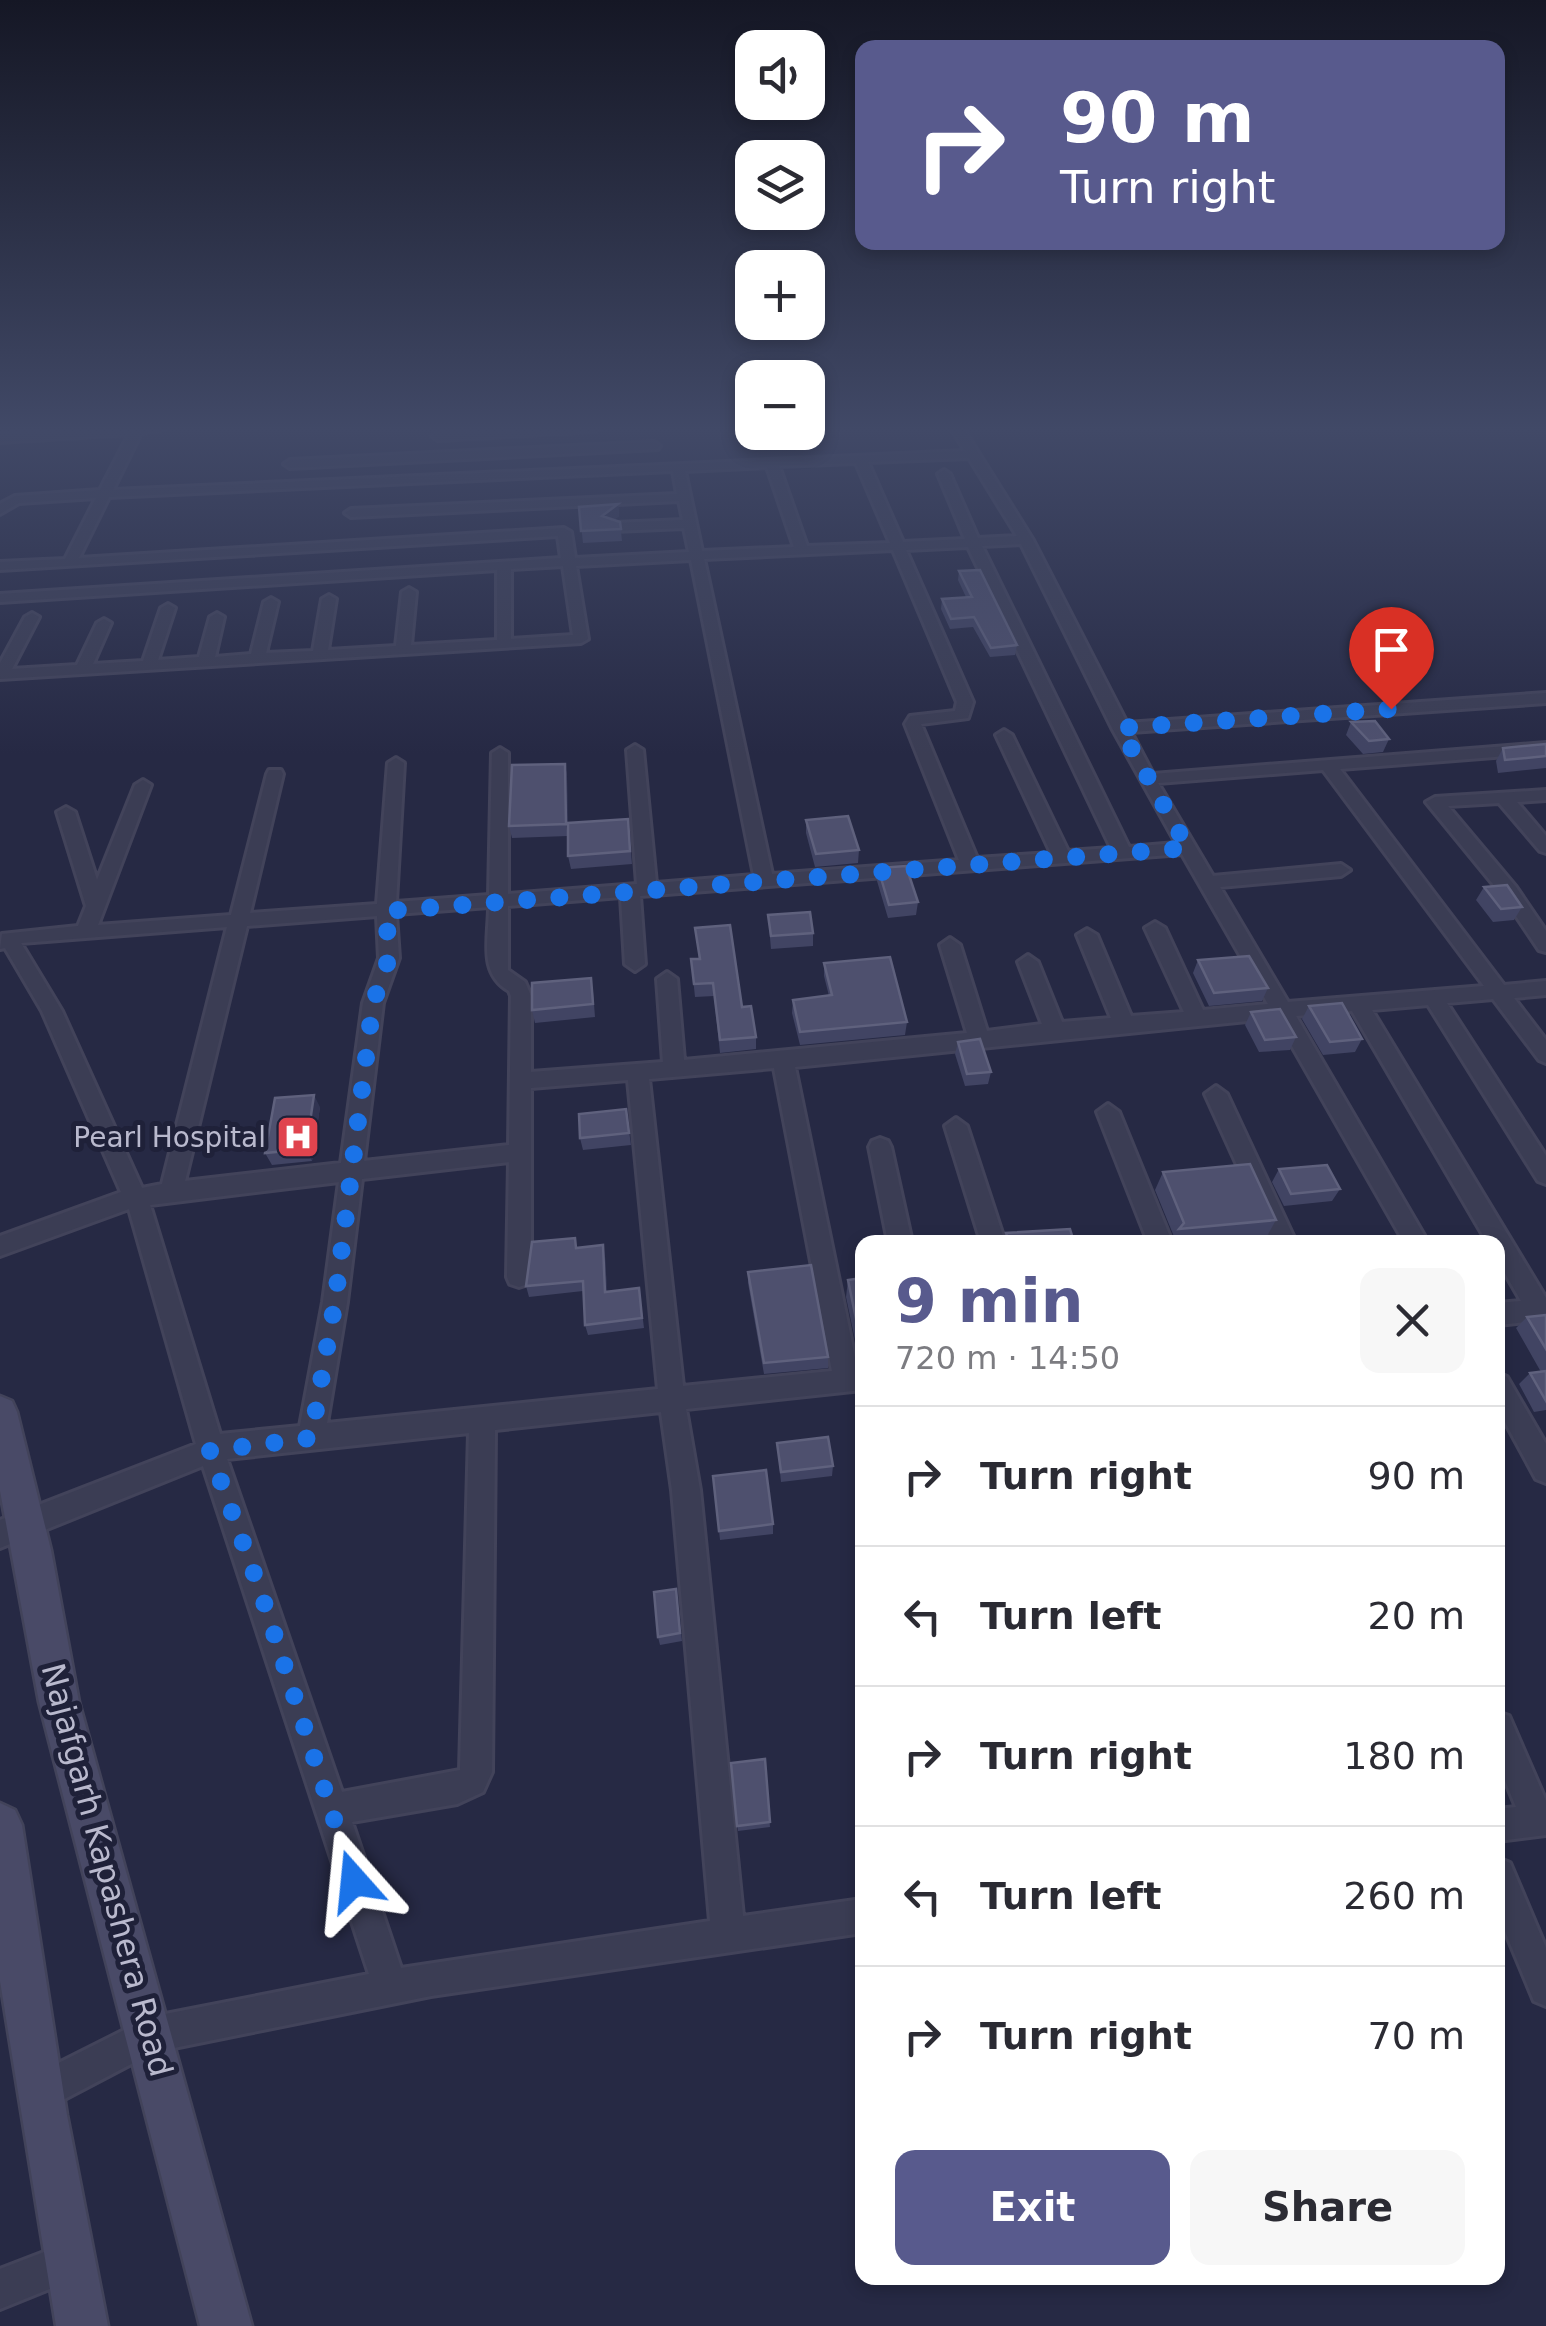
<!DOCTYPE html>
<meta charset="utf-8">
<style>
body{margin:0;font-family:"DejaVu Sans",sans-serif;background:#f7f7f7;color:#2b2b33;height:100vh;display:flex;flex-direction:column;font-size:38px;white-space:nowrap}
*{box-sizing:border-box;margin:0}
p{font-size:32px;color:#7c7c81}
.icon{flex:none;width:55px;height:55px;fill:none;stroke:currentColor;stroke-width:2;stroke-linecap:round;stroke-linejoin:round}
.map{position:relative;flex:1;overflow:hidden}
.drawer{position:absolute;left:855px;top:1235px;width:650px;height:1050px;display:flex;flex-direction:column;background:#fff;border-radius:20px;box-shadow:0 5px 15px #0003}
.drawer>*{flex:none}
.guide{position:absolute;left:855px;top:40px;width:650px;height:210px;border-radius:20px;box-shadow:0 5px 15px #0003;background:#585a8d;color:#fff;overflow:hidden}
.tools{position:absolute;left:735px;top:30px;display:grid;gap:20px}
.tools a{display:grid;place-items:center;width:90px;height:90px;border-radius:20px;background:#fff;box-shadow:0 5px 15px #0003;font-size:50px}
.pin{position:absolute;display:grid;place-items:center;width:85px;height:85px;color:#fff;margin:-102px -42px;border-radius:50% 50% 50% 0;rotate:-45deg;box-shadow:0 0 10px #0007}
.pin .icon{rotate:45deg}
.me{position:absolute;width:110px;margin:-55px;rotate:342deg;stroke-linejoin:round;filter:drop-shadow(0 0 8px #0008)}
.turn{display:flex;align-items:center;gap:35px;height:210px;padding:0 40px;font-size:45px}
.turn .icon{width:130px;height:130px;stroke-width:2.5}
.turn b{display:block;font-size:70px;line-height:85px}
.round{display:grid;place-items:center;flex:none;width:105px;height:105px;border-radius:20px;background:#f7f7f7}
.overview{display:flex;align-items:center;justify-content:space-between;height:170px;padding:0 40px}
h1{font-size:60px;font-weight:800;line-height:75px;color:#585a8d}
.cta{display:flex;gap:20px;margin-top:auto;padding:20px 40px}
.cta a{flex:1;height:115px;border-radius:20px;background:#585a8d;color:#fff;font-size:40px;font-weight:800;line-height:115px;text-align:center}
.cta a+a{background:#f7f7f7;color:#2b2b33}
ul{padding:0;list-style:none}
li{display:flex;align-items:center;gap:30px;height:140px;padding:0 40px;border-top:2px solid #e1e1e2}
li div{flex:1}
li b{display:block;font-size:38px}
li em{font-style:normal}
.map>svg:first-child{display:block}
.lines{fill:none;stroke-linecap:round;stroke-linejoin:round}
.minor-casing{stroke:#42435a;stroke-width:6}
.secondary-casing{stroke:#42435a;stroke-width:5}
.minor{fill:#3b3d54;fill-rule:evenodd}
.secondary{fill:#494a67;fill-rule:evenodd}
.wall{fill:#414463}
.shaded-wall{fill:#313452}
.building{fill:#4e506e;stroke:#5f617d;stroke-width:2.5}
.route{stroke:#1a73e8;stroke-width:18;stroke-dasharray:0 32.4}
.labels{text-anchor:middle;dominant-baseline:central;stroke-width:10;stroke-linejoin:round;paint-order:stroke}
.poi-label{font-size:28px;fill:#b9b9cd;stroke:#1f2139;text-anchor:end}
.near-street-label{font-size:32px;fill:#b9b9cd;stroke:#1f2139}
</style>
<div class="map">
<svg width="1546" height="2326" viewBox="0 0 1546 2326">
<rect width="100%" height="100%" fill="#262944"/>
<g class="lines">
<defs>
<path id="minor" d="M107 428H170L141 433 113 490 965 451 951 428H963L1033 540 1127 723 1546 693V703L1131 732 1153 774 1546 743V753L1340 769 1504 985 1546 981V995L1514 998 1546 1040V1063L1539 1060 1493 999 1447 1003 1546 1156V1184L1538 1181 1428 1005 1372 1010 1546 1298V1320L1498 1325V1303L1521 1301 1498 1261V1242H1487L1352 1011 1296 1016 1428 1242H1404L1276 1018 795 1067 857 1368H862V1390L686 1409 700 1490 743 1916 862 1899V1933L431 1996 154 2052 53 2105 40 2110 27 2105 22 2092 27 2079 150 2017 369 1974 203 1466 0 1548V1520L196 1444 129 1209 0 1256V1236L121 1192 42 1011 5 948 0 949 2 934 78 926 86 906 57 812 66 807 75 812 97 880 135 785 143 780 151 785 98 925 231 915 267 774 269 770H281L283 774 250 913 377 904 388 763 396 758 404 763 396 902 489 895 492 753 500 748 508 753V894L637 884 627 750 635 745 643 750 656 883 754 875 691 560 576 566 588 639 581 643 0 679V663L25 617 32 613 39 617 12 669 77 665 97 623 104 619 111 623 93 664 143 661 161 608 168 604 175 608 158 660 199 657 210 617 217 613 224 617 215 657 251 654 264 602 271 598 278 602 266 653 313 651 322 599 329 595 336 599 328 650 396 646 402 592 409 588 416 592 411 645 497 640V570L0 602V594L561 558 558 536 0 570V562L65 559 96 498 19 503 0 514V504L15 496 100 490 129 434 0 442V434ZM969 458 1017 536 978 538 950 474 944 470 938 474 965 539 903 542 868 462ZM856 463 890 543 807 546 779 466ZM767 467 794 547 702 551 685 471ZM673 471 677 494 351 509 345 513 351 517 679 501 683 520 614 523 607 527 614 531 684 528 689 552 575 558 571 532 564 528 79 558 109 497ZM1021 544 1112 728 1176 843 1129 847 982 546ZM968 547 1111 848 1068 851 1012 735 1004 730 996 735 1051 853 977 858 921 724 968 718 973 702 906 550ZM893 550 957 702 955 711 910 716 905 724 959 860 772 874 704 559ZM563 566 573 635 511 639V569ZM1323 770 1484 986 1288 1002 1220 887 1341 876 1350 870 1341 864 1213 876 1158 783ZM1182 854 1268 1004 1203 1010 1165 928 1155 922 1145 928 1184 1012 1131 1016 1097 935 1087 929 1077 935 1111 1018 1062 1022 1038 962 1028 955 1018 962 1042 1024 987 1031 960 945 950 938 940 945 967 1033 684 1060 677 979 667 972 657 979 663 1062 531 1072V996L525 982 508 970V906L621 897 625 964 635 971 645 964 640 896ZM489 907C489 939 478 973 509 991L511 996 509 1145 364 1161 383 1003 399 958 396 914ZM377 916 379 958 363 1003 341 1163 185 1181 247 926ZM227 927 162 1184 142 1188 62 1011 21 943ZM774 1068 832 1371 683 1386 649 1079ZM628 1080 658 1389 327 1423 347 1302 362 1179 509 1162 507 1277 510 1284 519 1287 528 1284 531 1277V1088ZM339 1182 323 1302 300 1426 220 1434 150 1205ZM661 1412 672 1490 710 1921 401 1968 352 1822 457 1804 483 1792 492 1772 495 1430ZM469 1433 460 1770 342 1792 227 1459Z
M527 428H601L595 431 438 440 432 436 438 432Z
M654 442 660 446 658 449 290 468 284 464 290 460Z
M1546 790V800L1517 802 1546 836V853L1540 851 1499 803 1448 806 1516 887 1546 931V952L1539 950 1502 895 1426 802 1435 797Z
M1216 1086 1227 1094 1296 1242H1272L1205 1094Z
M1108 1104 1119 1112 1172 1242H1148L1097 1112Z
M956 1118 967 1126 1005 1242H981L945 1126Z
M880 1138 888 1141 891 1147 912 1242H888L869 1147 872 1141Z
M1498 1373 1507 1377 1546 1444V1483L1536 1479 1498 1409Z
M1498 1712 1509 1716 1546 1801V1835L1498 1841V1809L1516 1807 1498 1763Z
M1498 1858 1510 1863 1546 1948V2006L1534 2001 1498 1914Z
M70 2242 84 2247 89 2261 84 2275 0 2309V2269Z"/>
<path id="secondary" d="M0 1396 12 1401 17 1412 51 1550 79 1702 252 2326H200L39 1702 0 1491Z
M0 1803 15 1810 22 1825 67 2115 108 2326H56L0 1981Z"/>
</defs>
<use href="#minor" class="minor-casing"/>
<use href="#secondary" class="secondary-casing"/>
<use href="#minor" class="minor"/>
<use href="#secondary" class="secondary"/>
</g>
<path class="wall" d="M618 504 619 516 614 520 620 522 622 541 583 543 579 507Z
M959 571 1017 645 1015 655 990 657 973 627 950 629 941 609 942 599 966 597 958 580Z
M1351 722 1389 739 1383 752 1363 754 1346 735Z
M1546 744V768L1498 773 1496 761 1503 748Z
M565 764 567 776 568 836 512 838 509 826Z
M628 819 632 864 571 869 568 856Z
M806 820 859 850 858 863 815 867 806 833Z
M878 868 918 902 916 915 888 918 877 881Z
M1484 887 1522 907 1514 920 1493 922 1476 900Z
M768 915 813 933V946L771 949Z
M695 928 742 1007 756 1037V1049L720 1053 714 996 695 997 691 959H699Z
M1198 960 1268 988 1262 1001 1209 1006 1193 973Z
M824 963 907 1022 905 1035 800 1045 792 1013 793 1000 829 996 824 976Z
M593 991 595 1017 535 1023 532 1010Z
M1309 1006 1362 1039 1355 1052 1323 1055 1302 1019Z
M1251 1012 1296 1037 1290 1050 1259 1052 1245 1025Z
M958 1042 991 1072 988 1084 965 1086 955 1054Z
M320 1107 312 1161 272 1165 265 1153Z
M626 1109 631 1145 583 1150 580 1138Z
M1279 1169 1340 1189 1332 1201 1284 1206 1272 1182Z
M1163 1172 1276 1220 1266 1238 1214 1242H1173L1175 1239 1155 1190Z
M578 1248 605 1256 607 1292 639 1288 644 1328 588 1335 585 1325 583 1291 529 1297 526 1286Z
M748 1272 828 1357V1368L764 1374 748 1283Z
M862 1278V1367L860 1364 846 1297 848 1280Z
M1546 1315V1410L1534 1412 1519 1384 1530 1373 1541 1372 1516 1328 1527 1317Z
M777 1443 833 1466 832 1476 781 1482Z
M713 1476 773 1524V1534L720 1540Z
M676 1589 682 1641 660 1645 658 1637Z
M765 1759 770 1827 738 1831 731 1763Z"/>
<path class="shaded-wall" d="M618 504 619 516 603 528 602 516Z
M565 764 567 776 568 836 566 824Z
M314 1095 320 1107 312 1161 306 1149Z
M603 1245 605 1256 608 1303 605 1292Z"/>
<path class="building" d="M618 504 602 516 620 522 621 529 581 531 579 507Z
M980 570 1017 645 991 648 974 617 951 619 942 599 972 597 959 571Z
M1375 721 1389 739 1369 741 1351 722Z
M1546 744V756L1505 760 1503 748Z
M565 764 566 824 509 826 512 765Z
M848 816 859 850 816 854 806 820Z
M628 819 630 851 568 856V823Z
M906 866 918 902 889 905 878 868Z
M1507 885 1522 907 1501 909 1484 887Z
M810 912 813 933 771 936 768 915Z
M730 925 742 1007 751 1006 756 1037 720 1040 713 983 694 984 691 959H700L695 928Z
M1249 956 1268 988 1214 993 1198 960Z
M890 957 907 1022 800 1032 793 1000 832 995 824 963Z
M591 978 593 1004 532 1010V983Z
M1342 1003 1362 1039 1330 1042 1309 1006Z
M1280 1009 1296 1037 1265 1040 1251 1012Z
M980 1039 991 1072 967 1074 958 1042Z
M314 1095 306 1149 265 1153 275 1098Z
M626 1109 629 1133 580 1138 579 1114Z
M1250 1164 1276 1220 1179 1229 1184 1223 1163 1172Z
M1327 1165 1340 1189 1291 1194 1279 1169Z
M1070 1229 1074 1242H1009L1006 1233Z
M575 1238 576 1248 603 1245 605 1292 639 1288 642 1318 585 1325 583 1281 526 1286 532 1242Z
M811 1265 828 1357 764 1363 748 1272Z
M862 1278V1348L848 1280Z
M1546 1315V1349L1527 1317Z
M1546 1371V1401L1530 1373Z
M828 1437 833 1466 781 1472 777 1443Z
M766 1470 773 1524 719 1531 713 1476Z
M676 1589 680 1633 658 1637 654 1592Z
M765 1759 770 1822 737 1826 731 1763Z"/>
<linearGradient id="sky" x2="0" y2="1"><stop stop-color="#151725"/><stop offset="0.57" stop-color="#414967"/><stop offset="1" stop-color="#414967" stop-opacity="0"/></linearGradient>
<rect width="1546" height="754" fill="url(#sky)"/>
<g class="lines">
<path class="route" d="M354 1881 261 1593 210 1451 311 1438 335 1302 373 1003 389 958 386 911 1188 848 1120 728 1391 709"/>
</g>
<defs>
<symbol id="hospital-square" viewBox="-11 -11 22 22"><rect x="-9" y="-9" width="18" height="18" rx="4" fill="#e0444e" stroke="#1f2139"/><path d="M-5-5h3v3.5h4V-5h3V5h-3V1.5h-4V5h-3Z" fill="#fff"/></symbol>
</defs>
<g fill-rule="evenodd">
<use href="#hospital-square" x="273" y="1112" width="50" height="50"/>
</g>
<g class="labels">
<g class="poi-label">
<text x="266" y="1137">Pearl Hospital</text>
</g>
<g class="near-street-label">
<text transform="translate(107 1870) rotate(75)">Najafgarh Kapashera Road</text>
</g>
</g>
</svg>
<div class="tools">
<a><svg class="icon" aria-label="sound" viewBox="0 0 24 24"><path d="M4 9h4l5-4v14l-5-4H4zM17 9q2 3 0 6"/></svg></a>
<a><svg class="icon" aria-label="layers" viewBox="0 0 24 24"><path d="M12 4l9 5-9 5-9-5zM3 14l9 5 9-5"/></svg></a>
<a>+</a>
<a>−</a>
</div>
<div class="pin" style="left:1391px;top:709px;background:#d93025"><svg class="icon" aria-label="arrive" viewBox="0 0 24 24"><path d="M6 21V4h12l-3 4 3 4H6"/></svg></div>
<svg class="me" style="left:354px;top:1881px" viewBox="-20 -20 40 40"><path d="M0-17L14 15 0 8-14 15z" fill="#1a73e8" stroke="#fff" stroke-width="4"/></svg>
<div class="guide">
<div class="turn"><svg class="icon" aria-label="right" viewBox="0 0 24 24"><path d="M7 20v-9h11M14 6l5 5-5 5"/></svg><div><b>90 m</b>Turn right</div></div>
</div>
<section class="drawer">
<div class="overview"><div><h1>9 min</h1><p>720 m · 14:50</p></div><a class="round"><svg class="icon" aria-label="close" viewBox="0 0 24 24"><path d="M6 6l12 12M18 6L6 18"/></svg></a></div>
<ul>
<li><svg class="icon" aria-label="right" viewBox="0 0 24 24"><path d="M7 20v-9h11M14 6l5 5-5 5"/></svg><div><b>Turn right</b></div><em>90 m</em></li>
<li><svg class="icon" aria-label="left" viewBox="0 0 24 24"><path d="M17 20v-9H6M10 6l-5 5 5 5"/></svg><div><b>Turn left</b></div><em>20 m</em></li>
<li><svg class="icon" aria-label="right" viewBox="0 0 24 24"><path d="M7 20v-9h11M14 6l5 5-5 5"/></svg><div><b>Turn right</b></div><em>180 m</em></li>
<li><svg class="icon" aria-label="left" viewBox="0 0 24 24"><path d="M17 20v-9H6M10 6l-5 5 5 5"/></svg><div><b>Turn left</b></div><em>260 m</em></li>
<li><svg class="icon" aria-label="right" viewBox="0 0 24 24"><path d="M7 20v-9h11M14 6l5 5-5 5"/></svg><div><b>Turn right</b></div><em>70 m</em></li>
</ul>
<div class="cta"><a>Exit</a><a>Share</a></div>
</section>
</div>
